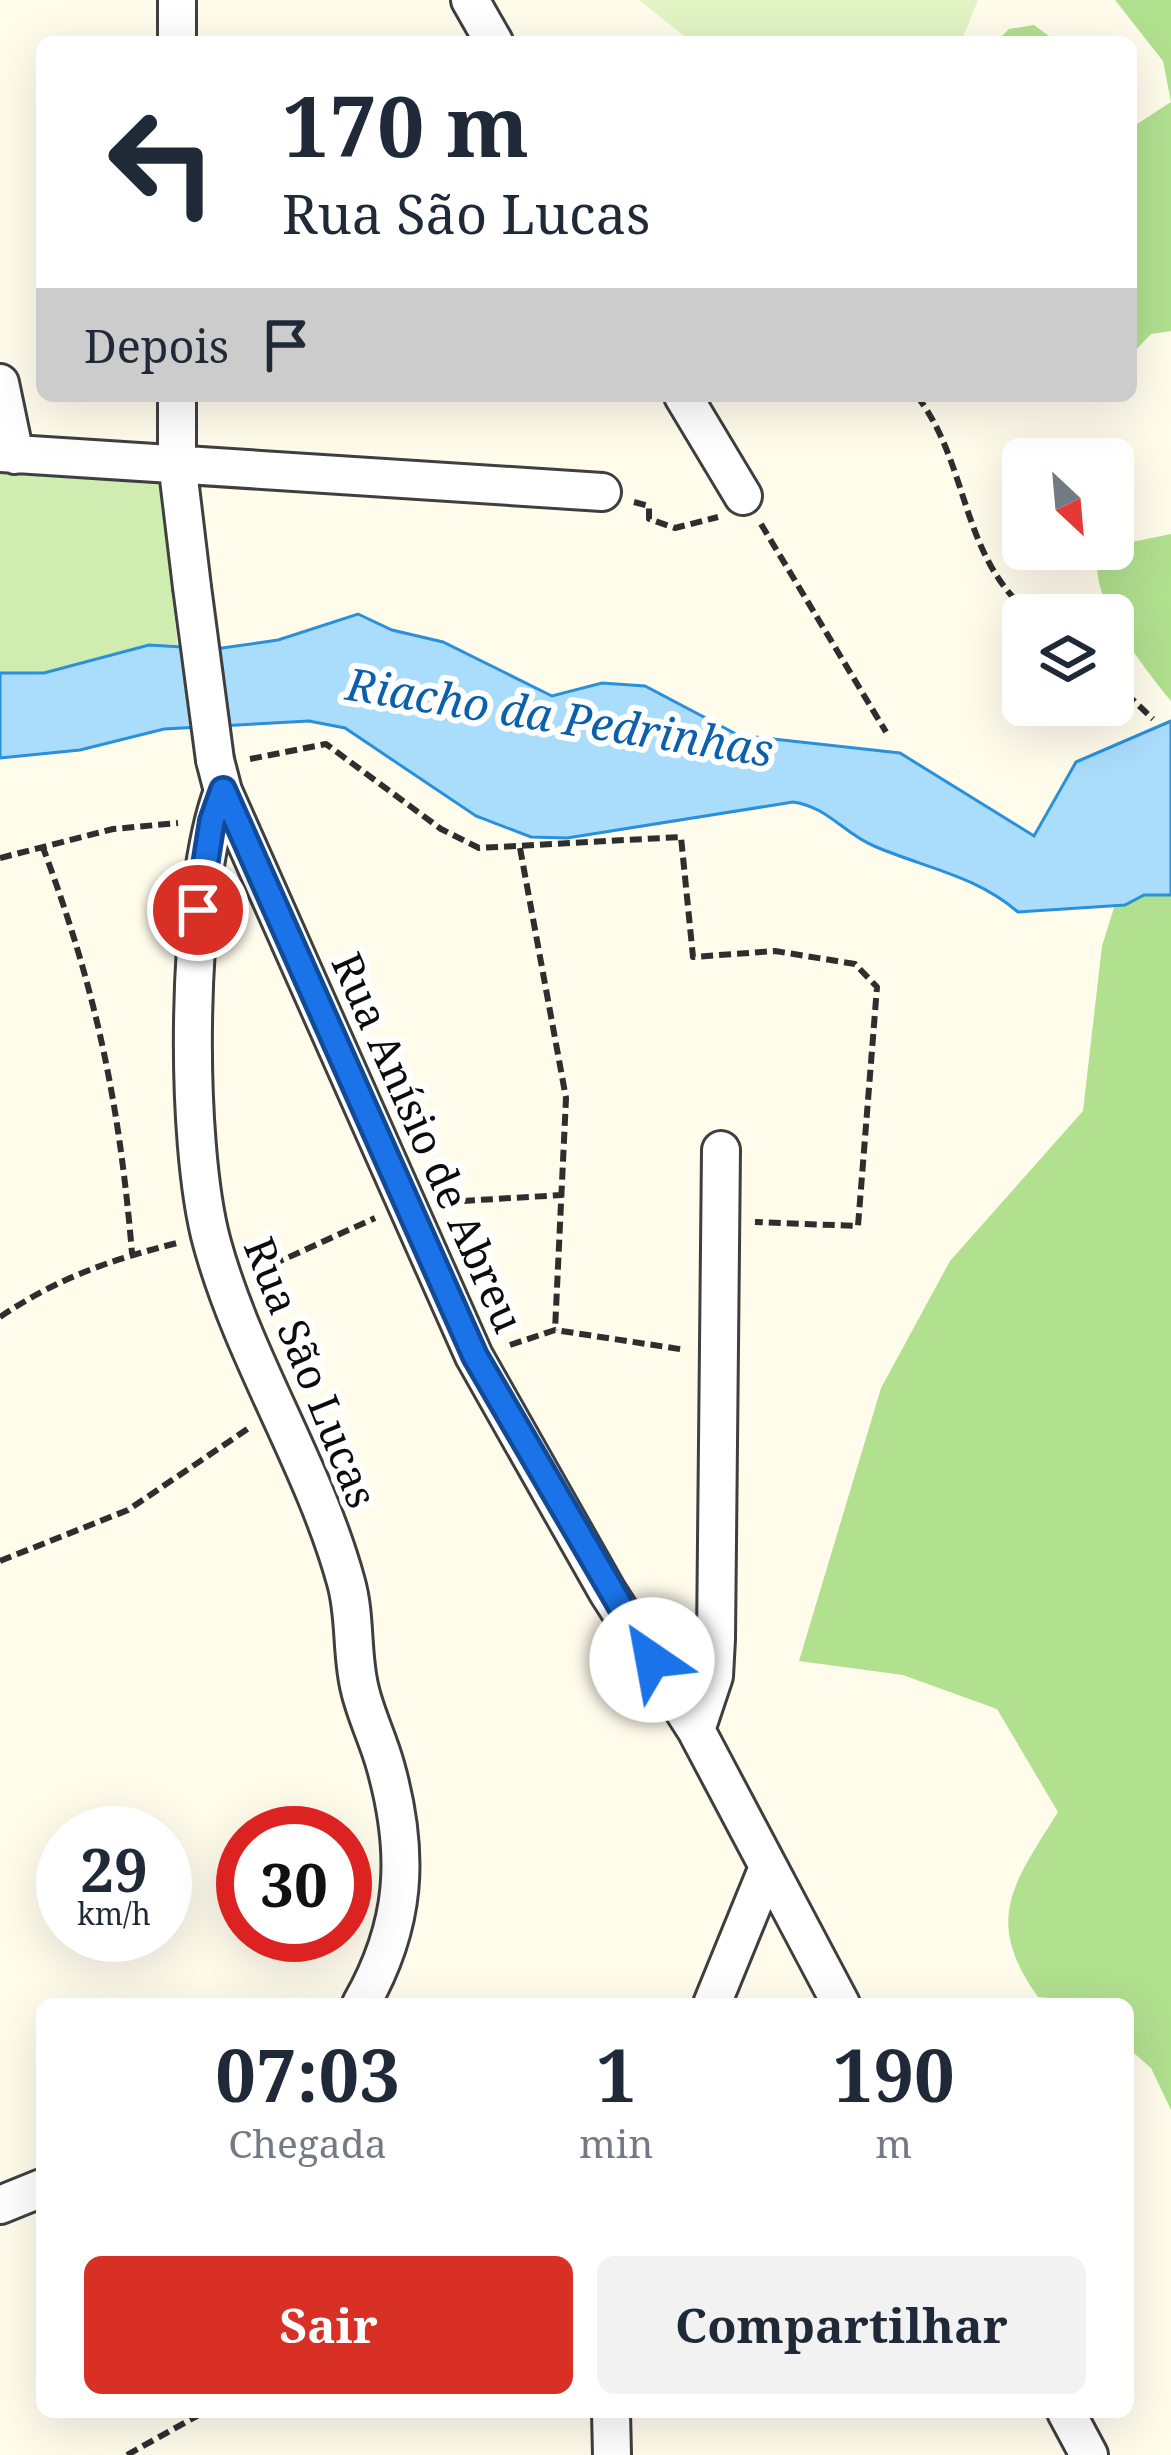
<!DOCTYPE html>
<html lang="pt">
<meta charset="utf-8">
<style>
body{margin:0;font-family:"Noto Serif",serif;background:#f2f2f3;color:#1f2937;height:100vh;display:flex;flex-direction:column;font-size:45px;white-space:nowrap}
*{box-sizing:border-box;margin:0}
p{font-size:39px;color:#747a83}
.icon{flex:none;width:66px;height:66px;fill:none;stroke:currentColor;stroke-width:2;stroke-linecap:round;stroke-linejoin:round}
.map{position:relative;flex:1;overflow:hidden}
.panel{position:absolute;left:36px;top:1998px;width:1098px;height:420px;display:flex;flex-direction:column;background:#fff;border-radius:18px;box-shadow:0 12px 48px #0002}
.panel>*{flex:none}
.top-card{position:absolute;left:36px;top:36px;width:1101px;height:366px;border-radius:18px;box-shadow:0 12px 48px #0002;background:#fff;color:#1f2937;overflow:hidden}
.needle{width:78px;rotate:154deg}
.controls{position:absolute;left:1002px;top:438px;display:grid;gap:24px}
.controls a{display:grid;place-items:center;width:132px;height:132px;border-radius:18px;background:#fff;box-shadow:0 12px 48px #0002;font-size:60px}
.speed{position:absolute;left:36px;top:1806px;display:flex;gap:24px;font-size:60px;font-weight:700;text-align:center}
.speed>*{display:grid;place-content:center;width:156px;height:156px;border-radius:50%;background:#fff;box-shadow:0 12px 48px #0002;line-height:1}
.speed small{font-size:30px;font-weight:400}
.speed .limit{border:18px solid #d22;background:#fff;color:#111}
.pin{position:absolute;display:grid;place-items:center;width:102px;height:102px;color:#fff;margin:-51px;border:6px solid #fff;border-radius:50%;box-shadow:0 3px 12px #0007}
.me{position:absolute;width:132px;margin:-66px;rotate:327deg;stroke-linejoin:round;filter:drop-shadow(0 0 9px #0008)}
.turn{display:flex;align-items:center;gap:42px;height:252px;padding:0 48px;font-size:54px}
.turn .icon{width:156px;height:156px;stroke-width:2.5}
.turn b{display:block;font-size:84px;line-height:102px}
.then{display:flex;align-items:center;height:114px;padding:0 48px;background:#0003;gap:24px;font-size:45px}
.eta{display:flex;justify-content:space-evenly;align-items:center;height:204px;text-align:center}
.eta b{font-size:72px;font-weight:700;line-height:84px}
.button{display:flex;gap:24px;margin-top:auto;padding:24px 48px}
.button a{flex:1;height:138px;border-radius:18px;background:#d93025;color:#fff;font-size:48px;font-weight:700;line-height:138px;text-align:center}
.button a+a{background:#f2f2f3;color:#1f2937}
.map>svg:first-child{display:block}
.green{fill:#cfedb1}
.forest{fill:#b1e08f}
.pitch{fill:#e2f4c4}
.water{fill:#aadcfc;stroke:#2a90da;stroke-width:3}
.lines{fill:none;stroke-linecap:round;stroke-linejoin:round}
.minor-casing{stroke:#3f3f3f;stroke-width:42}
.path{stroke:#2e2e2e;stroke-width:6;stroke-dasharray:12 6;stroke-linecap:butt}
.minor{stroke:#fff;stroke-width:36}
.minor-bridge-casing{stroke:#3f3f3f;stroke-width:42;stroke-linecap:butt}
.minor-bridge{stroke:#fff;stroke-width:36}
.route-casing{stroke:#114b97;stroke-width:30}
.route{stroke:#1a73e8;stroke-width:21}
.labels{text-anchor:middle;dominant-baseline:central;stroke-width:12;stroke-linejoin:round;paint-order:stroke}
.street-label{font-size:42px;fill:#0c0c0c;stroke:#fff}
.water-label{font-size:45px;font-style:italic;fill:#0a60aa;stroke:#fff}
</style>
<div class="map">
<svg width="1171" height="2455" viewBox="0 0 1171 2455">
<rect width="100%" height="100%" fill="#fffcec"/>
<path class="green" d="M0 471 160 485 178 648 149 645 44 673H0Z"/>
<path class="forest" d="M1115 0H1171V331L1151 334 1131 355V120L1137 124 1171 102 1163 61Z
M1034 25 1057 42H996L1009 29Z
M1171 534V701C1145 669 1091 601 1098 561L1127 543Z
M1171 741V2110L1151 2068 1128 2048V2004L1038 1997C983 1920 1013 1884 1058 1812L997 1709 903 1675 799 1661 881 1388 950 1261 1083 1111 1102 946 1118 895 1022 859 1068 778Z"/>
<path class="pitch" d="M639 0H978L961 42H692Z"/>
<path class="water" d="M358 614 392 630 443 642 552 696 602 683 645 686 738 735 900 753 1034 836 1076 762 1171 721V895H1144L1125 905 1018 912C975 875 925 868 874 846 843 833 828 807 793 802L567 838 531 837 476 816 345 728 309 721 164 729 80 750 0 758V673H44L149 645 215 649 278 640Z"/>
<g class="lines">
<defs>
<path id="minor" d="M470 0 494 42
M177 42V0
M0 383 15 455
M177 396V462L192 587
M683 396 743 496
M0 453 602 492
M215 760 223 791 474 1356 607 1591 696 1730 841 2004
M223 791C186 889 184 1141 212 1243 244 1360 314 1465 346 1582 356 1617 351 1655 360 1690 366 1716 379 1741 386 1768 410 1855 406 1925 361 2004
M696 1730 714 1676 716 1639 721 1150
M712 2004 768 1867
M0 2205 42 2188
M611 2412 612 2455
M1066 2412 1089 2455"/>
</defs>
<use href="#minor" class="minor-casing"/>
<path class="path" d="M917 396C970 465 960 558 1032 615
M634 502 649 506V519L675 528 718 517
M761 524 886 732
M1113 681 1153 719
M250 759 326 744 441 829 479 848 681 837 693 957 775 951 855 964 877 987 858 1226 755 1222
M42 845C96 989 119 1100 132 1253
M520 848 566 1098 555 1330
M0 858 113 829 178 823
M445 1202 562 1195
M256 1272 375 1218
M0 1317C58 1278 110 1260 177 1243
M510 1345 555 1330 686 1350
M0 1561 128 1510 249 1428
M127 2455 204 2412"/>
<use href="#minor" class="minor"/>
<defs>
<path id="minor-bridge" d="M192 587 215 760"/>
</defs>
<use href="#minor-bridge" class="minor-bridge-casing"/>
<use href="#minor-bridge" class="minor-bridge"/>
</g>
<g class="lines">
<defs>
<path id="route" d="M198 910 212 821 223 790 475 1356 652 1660"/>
</defs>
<use href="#route" class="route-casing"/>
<use href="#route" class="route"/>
</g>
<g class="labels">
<g class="street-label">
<text transform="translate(429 1142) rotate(66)">Rua Anísio de Abreu</text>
<text transform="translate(312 1372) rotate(68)">Rua São Lucas</text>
</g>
<g class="water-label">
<text transform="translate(560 716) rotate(9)">Riacho da Pedrinhas</text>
</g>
</g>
</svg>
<div class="controls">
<a><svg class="needle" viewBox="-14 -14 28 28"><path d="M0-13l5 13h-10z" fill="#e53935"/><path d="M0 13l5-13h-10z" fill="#747a83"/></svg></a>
<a><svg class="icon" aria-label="layers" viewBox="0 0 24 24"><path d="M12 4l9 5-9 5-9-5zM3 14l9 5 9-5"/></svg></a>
</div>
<div class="speed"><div>29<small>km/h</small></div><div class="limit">30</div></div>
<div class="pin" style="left:198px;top:910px;background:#d93025"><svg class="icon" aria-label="arrive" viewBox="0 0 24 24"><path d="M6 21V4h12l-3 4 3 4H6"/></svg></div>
<svg class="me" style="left:652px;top:1660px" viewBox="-20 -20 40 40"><circle r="19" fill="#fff"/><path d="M0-13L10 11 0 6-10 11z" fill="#1a73e8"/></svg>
<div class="top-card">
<div class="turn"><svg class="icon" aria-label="left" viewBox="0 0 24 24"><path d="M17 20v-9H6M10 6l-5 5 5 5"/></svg><div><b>170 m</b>Rua São Lucas</div></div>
<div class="then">Depois<svg class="icon" aria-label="arrive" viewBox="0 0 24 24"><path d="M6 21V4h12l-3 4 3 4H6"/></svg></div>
</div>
<section class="panel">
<div class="eta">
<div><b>07:03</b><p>Chegada</p></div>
<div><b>1</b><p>min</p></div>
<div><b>190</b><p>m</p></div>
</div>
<div class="button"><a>Sair</a><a>Compartilhar</a></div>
</section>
</div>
